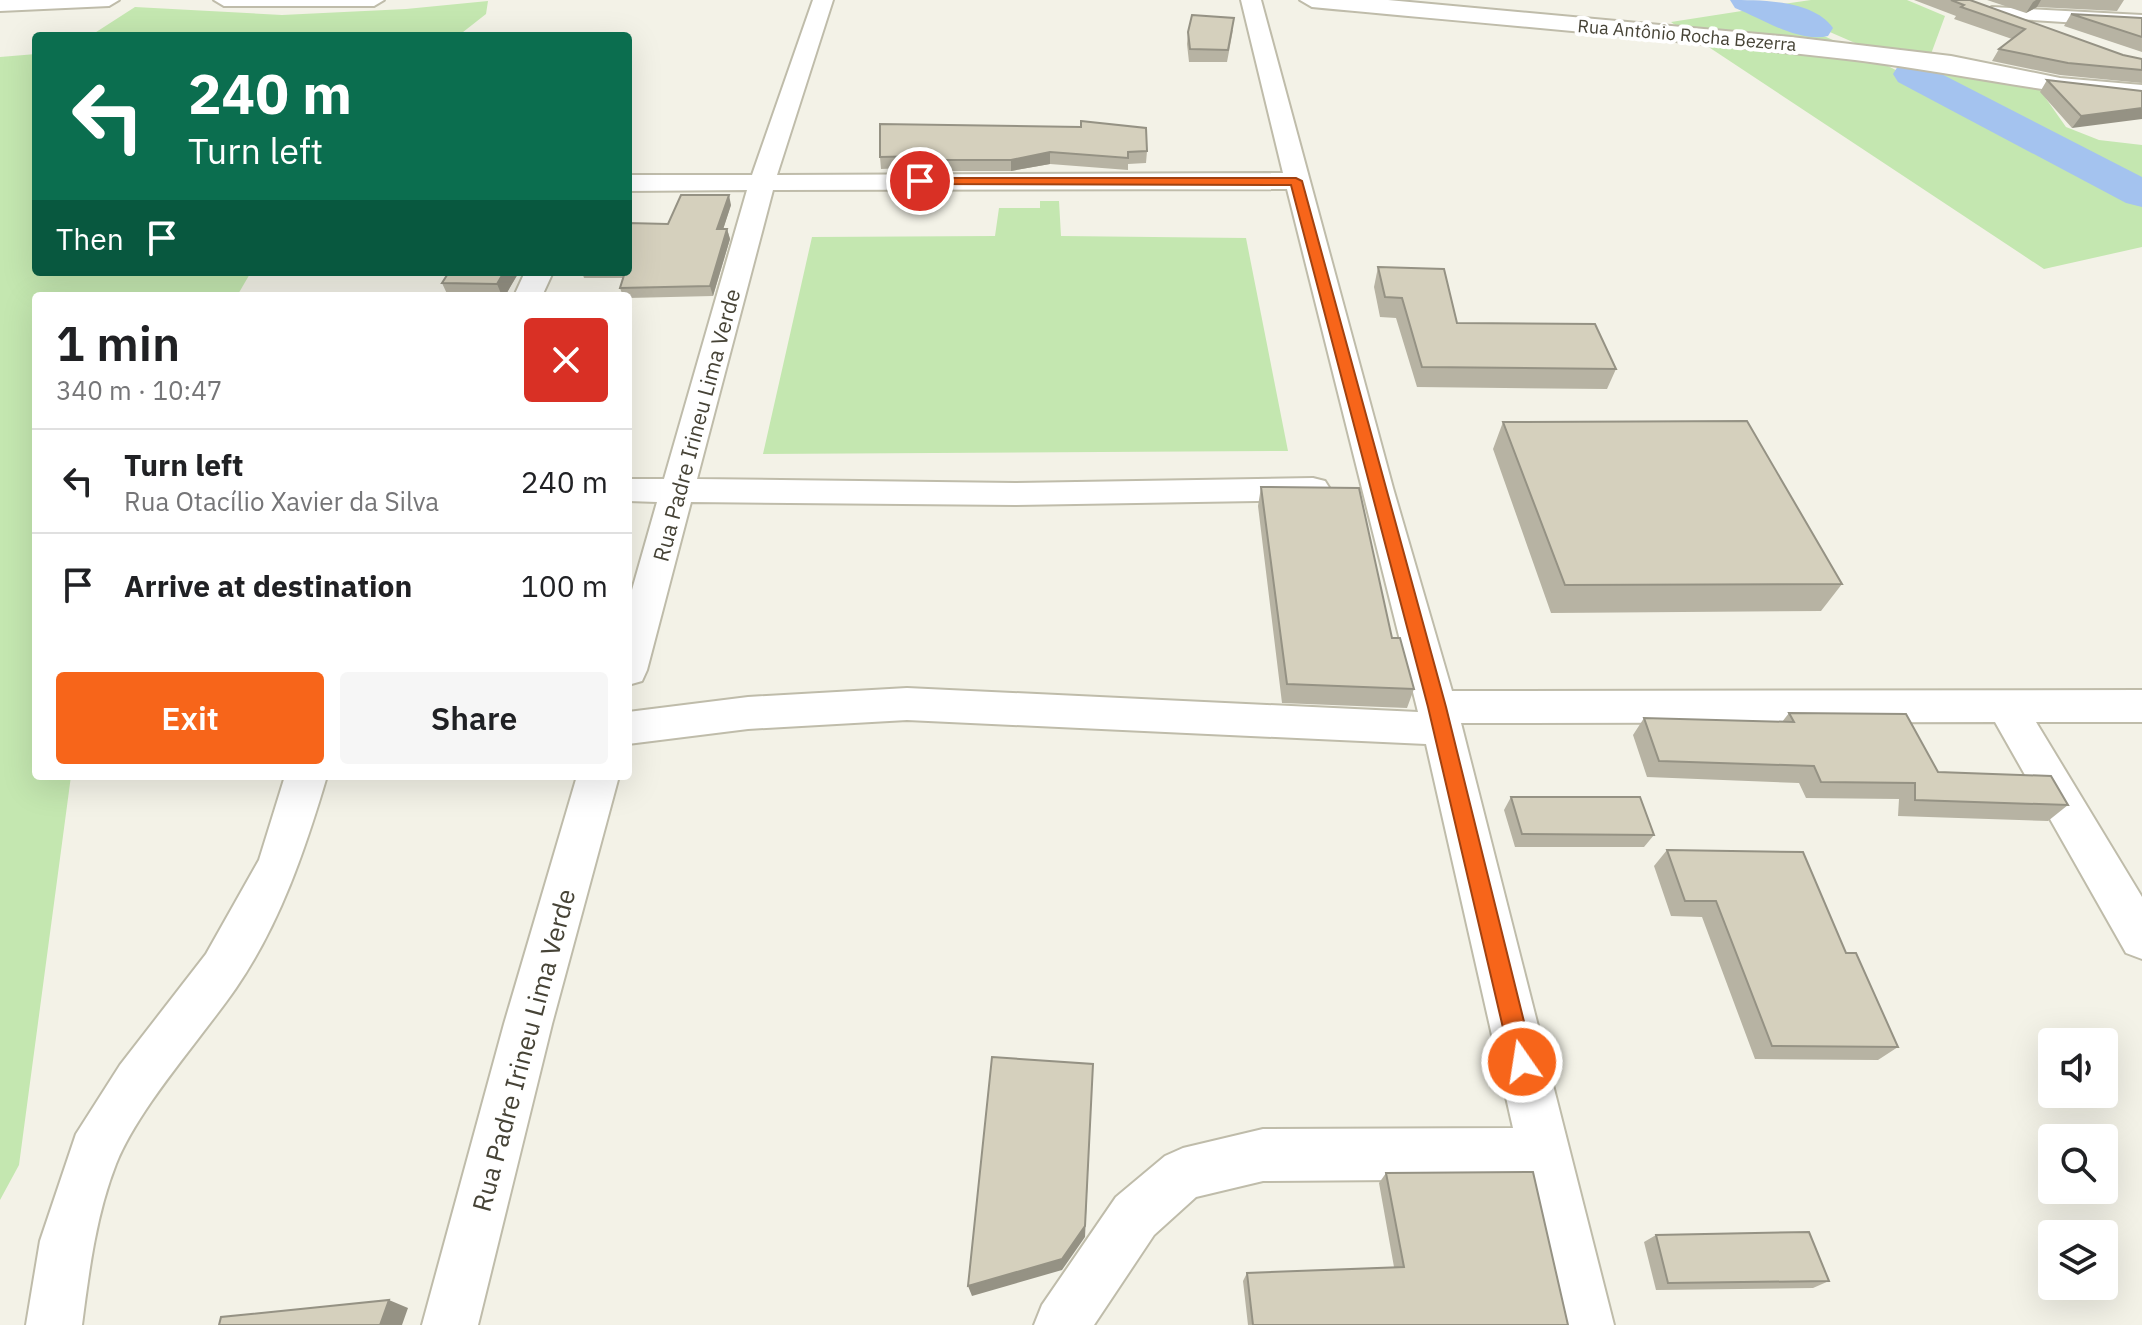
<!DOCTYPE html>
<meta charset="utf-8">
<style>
body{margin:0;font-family:"IBM Plex Sans",sans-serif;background:#f6f6f6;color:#202124;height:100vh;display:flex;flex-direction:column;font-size:30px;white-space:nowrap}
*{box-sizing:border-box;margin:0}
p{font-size:26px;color:#757577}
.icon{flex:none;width:44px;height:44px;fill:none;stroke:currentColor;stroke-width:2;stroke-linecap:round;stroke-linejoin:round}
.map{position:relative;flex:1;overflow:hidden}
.panel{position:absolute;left:32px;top:292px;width:600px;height:488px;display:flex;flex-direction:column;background:#fff;border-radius:8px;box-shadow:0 8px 32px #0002}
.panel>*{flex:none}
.top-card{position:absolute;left:32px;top:32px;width:600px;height:244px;border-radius:8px;box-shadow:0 8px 32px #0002;background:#0b6e4f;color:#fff;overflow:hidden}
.buttons{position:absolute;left:2038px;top:1028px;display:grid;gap:16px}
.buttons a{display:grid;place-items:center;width:80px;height:80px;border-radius:8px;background:#fff;box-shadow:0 8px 32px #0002;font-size:40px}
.pin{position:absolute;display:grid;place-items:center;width:68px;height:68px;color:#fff;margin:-34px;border:4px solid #fff;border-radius:50%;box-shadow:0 2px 8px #0007}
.me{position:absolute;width:88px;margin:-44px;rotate:347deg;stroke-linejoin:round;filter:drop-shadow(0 0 6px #0008)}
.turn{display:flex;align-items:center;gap:28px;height:168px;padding:0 24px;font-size:36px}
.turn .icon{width:104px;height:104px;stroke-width:2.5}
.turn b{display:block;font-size:56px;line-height:68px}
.then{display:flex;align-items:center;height:76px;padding:0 24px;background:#0003;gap:16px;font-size:30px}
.round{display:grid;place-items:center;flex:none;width:84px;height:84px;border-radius:8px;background:#f6f6f6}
.head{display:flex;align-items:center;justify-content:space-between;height:136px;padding:0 24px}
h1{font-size:48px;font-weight:600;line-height:60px}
.button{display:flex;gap:16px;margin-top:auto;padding:16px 24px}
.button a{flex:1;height:92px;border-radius:8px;background:#f7651a;color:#fff;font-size:32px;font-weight:600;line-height:92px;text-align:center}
.button a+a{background:#f6f6f6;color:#202124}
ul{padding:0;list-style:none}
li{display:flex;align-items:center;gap:24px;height:104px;padding:0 24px;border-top:2px solid #e0e0e0}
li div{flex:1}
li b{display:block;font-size:30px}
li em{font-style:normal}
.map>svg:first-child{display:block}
.green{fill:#c4e7b0}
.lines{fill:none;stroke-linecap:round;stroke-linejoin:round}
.river{fill:#a4c3ef;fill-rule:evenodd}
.minor-casing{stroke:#bfbcaa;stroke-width:4}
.tertiary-casing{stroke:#bfbcaa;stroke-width:4}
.minor{fill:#fff;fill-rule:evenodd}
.tertiary{fill:#fff;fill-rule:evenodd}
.wall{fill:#b7b3a3}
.shaded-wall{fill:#959284}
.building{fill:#d5d0bd;stroke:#959284;stroke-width:2}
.route{fill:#f7651a;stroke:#a14211;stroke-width:2}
.labels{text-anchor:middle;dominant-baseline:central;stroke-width:8;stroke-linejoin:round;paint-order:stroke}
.far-street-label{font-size:18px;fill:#464336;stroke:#fff}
.street-label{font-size:22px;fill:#464336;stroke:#fff}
.near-street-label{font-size:26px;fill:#464336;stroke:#fff}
</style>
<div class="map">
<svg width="2142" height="1325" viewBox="0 0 2142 1325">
<rect width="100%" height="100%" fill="#f3f2e7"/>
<path class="green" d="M1811 0H1907L1945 16 1931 54 1862 46 1770 6Z
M488 1 486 14 458 36H90L135 7 282 15 406 9Z
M1761 8 1844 45 1682 30 1671 22Z
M1692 36 1869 56 2142 199V247L2044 269Z
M36 54V272H251L237 296H36V776H71L19 1165 0 1200V57Z
M1885 59 2035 83 2066 127 2099 140 2142 145V190Z
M1040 201H1059L1061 236 1246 238 1288 451 763 454 812 237 995 236 999 208H1040Z"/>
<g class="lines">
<path class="river" d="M1730 0C1761 0 1814 0 1833 28L1828 36C1798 43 1763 19 1735 8Z
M1912 62 1926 66 2142 177V207L2126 203 1898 82 1893 74 1898 66Z"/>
<defs>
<path id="minor" d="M0 0H119L109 6 0 11Z
M214 0H384L374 6H224Z
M813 0H833L777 175 1283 173 1241 0H1261L1393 488 1452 691 2142 690V722H2036L2142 897V959L2126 953 1995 722 1461 723 1614 1325H1558L1525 1179 1263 1181 1196 1197 1154 1235 1094 1325H1034L1042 1305 1116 1197 1165 1156 1183 1148 1263 1129 1513 1128 1426 744 907 720 748 729 628 744V712L748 697 907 688 1418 712 1287 189 773 190 697 479 1015 483 1313 478 1325 481 1330 489 1325 497 1313 500 1015 505 691 502 647 670 642 681 628 685V604L657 502 628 501V479H664L747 190 628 191V175H752Z
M1992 7 2142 15V27L1985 17 1982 13Z
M525 272H553L542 296H514Z
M285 776H327C305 850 280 924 236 988 200 1040 139 1107 116 1164 96 1215 89 1271 82 1325H26L40 1241 76 1134 120 1065 206 954 259 860Z
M577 776H619L552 1024 478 1325H422L504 1024Z"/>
<path id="tertiary" d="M1300 0H1388L1791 37 1951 56 2060 78 2142 85V101C2045 93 1951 72 1855 60 1674 39 1493 24 1312 7Z"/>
</defs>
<use href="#minor" class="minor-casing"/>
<use href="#tertiary" class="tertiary-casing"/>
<use href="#minor" class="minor"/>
<use href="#tertiary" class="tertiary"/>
</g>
<path class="wall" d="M1914 0H1970L2123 55 2142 59V83L2060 75 1992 61 1999 49 2012 39 1954 19 1956 16Z
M1987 0H2124L2117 11 2037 7 2026 13Z
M2071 14 2142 18V52L2064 26Z
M1233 30 1227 62H1189L1187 44 1188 32Z
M2047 80 2142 91 2072 128 2040 92Z
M880 124 1147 151 1146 163 1128 164V170L1050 164 1011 171H928L927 167 881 169 880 157Z
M731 205 723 229H727L730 239 713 296 628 298V296H623L620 288 623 278H584L582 272H628L668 224Z
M1378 267 1457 323 1616 369 1607 389 1417 387 1396 318 1380 317 1374 287Z
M519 272 505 296H448L442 283Z
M1503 422 1842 584 1821 611 1551 613 1493 449Z
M1261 487 1392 638 1414 689 1407 708 1282 703 1258 506Z
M1789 713 1938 772 2068 805 2048 821 1898 816 1899 799 1806 798 1799 783 1647 777 1633 735 1644 718 1782 722Z
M1511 797 1654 835 1644 847H1515L1504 810Z
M1667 850 1846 953 1898 1047 1878 1060 1755 1059 1702 917 1671 916 1654 866Z
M1386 1173 1568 1325H1248L1243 1281 1247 1273 1394 1267 1379 1183Z
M1656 1235 1829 1281 1813 1288 1656 1290 1644 1242Z"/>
<path class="shaded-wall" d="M2036 0H2041L2037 7 2026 13 2033 2Z
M2142 108V119L2072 128 2081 116Z
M1050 152V164L1011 171V160Z
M729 195 731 205 720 239 717 229Z
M727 229 730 239 713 296 710 286Z
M504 272H519L505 296H502L497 284Z
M1093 1064 1085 1237 1062 1270 972 1296 968 1286Z
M389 1300 408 1308 402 1325H380Z"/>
<path class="building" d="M1951 0H1970L2123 55 2142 59V70L2068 63 1999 49 2025 29 1961 7 1964 5Z
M2071 14 2142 18V37Z
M1192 15 1234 18 1228 50 1190 49 1188 32Z
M2047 80 2142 91V108L2081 116Z
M1081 121 1146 128 1147 151 1128 152V158L1050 152 1011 160H926L927 156 880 157V124L1081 127Z
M681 195H729L717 229H727L710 286 620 288 625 272H628V223L668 224Z
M1378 267 1444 269 1457 323 1595 324 1616 369 1422 367 1402 298 1385 297Z
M449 272H504L497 284 442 283Z
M1747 421 1842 584 1565 585 1503 422Z
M1261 487 1359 488 1392 638H1400L1414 689 1287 684Z
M1789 713 1906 714 1938 772 2051 776 2068 805 1915 800V783L1821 782 1814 766 1659 761 1644 718 1794 722Z
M1511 797H1640L1654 835 1522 834Z
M1667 850 1803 852 1846 953H1856L1898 1047 1772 1046 1716 901H1685Z
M992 1057 1093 1064 1085 1226 1062 1259 968 1286Z
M1533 1172 1568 1325H1253L1247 1273 1404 1267 1386 1173Z
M1809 1232 1829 1281 1668 1283 1656 1235Z
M389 1300 380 1325H219L221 1317Z"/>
<path class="route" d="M916 178H1296L1302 181 1446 707 1534 1062 1530 1071 1522 1074 1514 1071 1511 1062 1428 707 1291 185 920 184 916 183Z"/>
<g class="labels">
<g class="far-street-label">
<text transform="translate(1687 35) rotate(5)">Rua Antônio Rocha Bezerra</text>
</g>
<g class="street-label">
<text transform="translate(696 425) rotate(-75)">Rua Padre Irineu Lima Verde</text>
</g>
<g class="near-street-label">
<text transform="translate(523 1050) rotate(-75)">Rua Padre Irineu Lima Verde</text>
</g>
</g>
</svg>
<div class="buttons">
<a><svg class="icon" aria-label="sound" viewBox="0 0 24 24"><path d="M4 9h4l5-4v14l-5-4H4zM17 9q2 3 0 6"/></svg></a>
<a><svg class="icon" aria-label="search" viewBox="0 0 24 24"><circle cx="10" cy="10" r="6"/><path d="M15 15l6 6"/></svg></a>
<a><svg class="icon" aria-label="layers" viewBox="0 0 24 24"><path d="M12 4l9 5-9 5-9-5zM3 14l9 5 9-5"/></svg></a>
</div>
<div class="pin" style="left:920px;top:181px;background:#d93025"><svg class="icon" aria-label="arrive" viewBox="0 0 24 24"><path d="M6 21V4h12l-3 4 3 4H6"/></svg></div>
<svg class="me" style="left:1522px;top:1062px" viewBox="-20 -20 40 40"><circle r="17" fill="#f7651a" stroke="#fff" stroke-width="3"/><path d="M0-11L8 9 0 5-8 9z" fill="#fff"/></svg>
<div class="top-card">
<div class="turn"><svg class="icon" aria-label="left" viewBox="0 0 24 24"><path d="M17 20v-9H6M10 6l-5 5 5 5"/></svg><div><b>240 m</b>Turn left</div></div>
<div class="then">Then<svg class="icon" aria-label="arrive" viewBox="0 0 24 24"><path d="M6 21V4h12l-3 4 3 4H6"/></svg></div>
</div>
<section class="panel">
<div class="head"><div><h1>1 min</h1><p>340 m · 10:47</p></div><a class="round" style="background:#d93025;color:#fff"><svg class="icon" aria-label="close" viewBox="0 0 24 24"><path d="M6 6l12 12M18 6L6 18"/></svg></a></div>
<ul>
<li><svg class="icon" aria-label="left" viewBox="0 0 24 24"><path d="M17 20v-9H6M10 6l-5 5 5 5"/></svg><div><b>Turn left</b><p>Rua Otacílio Xavier da Silva</p></div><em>240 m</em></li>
<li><svg class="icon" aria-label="arrive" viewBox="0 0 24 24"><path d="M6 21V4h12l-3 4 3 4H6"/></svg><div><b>Arrive at destination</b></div><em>100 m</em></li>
</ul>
<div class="button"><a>Exit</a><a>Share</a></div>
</section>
</div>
